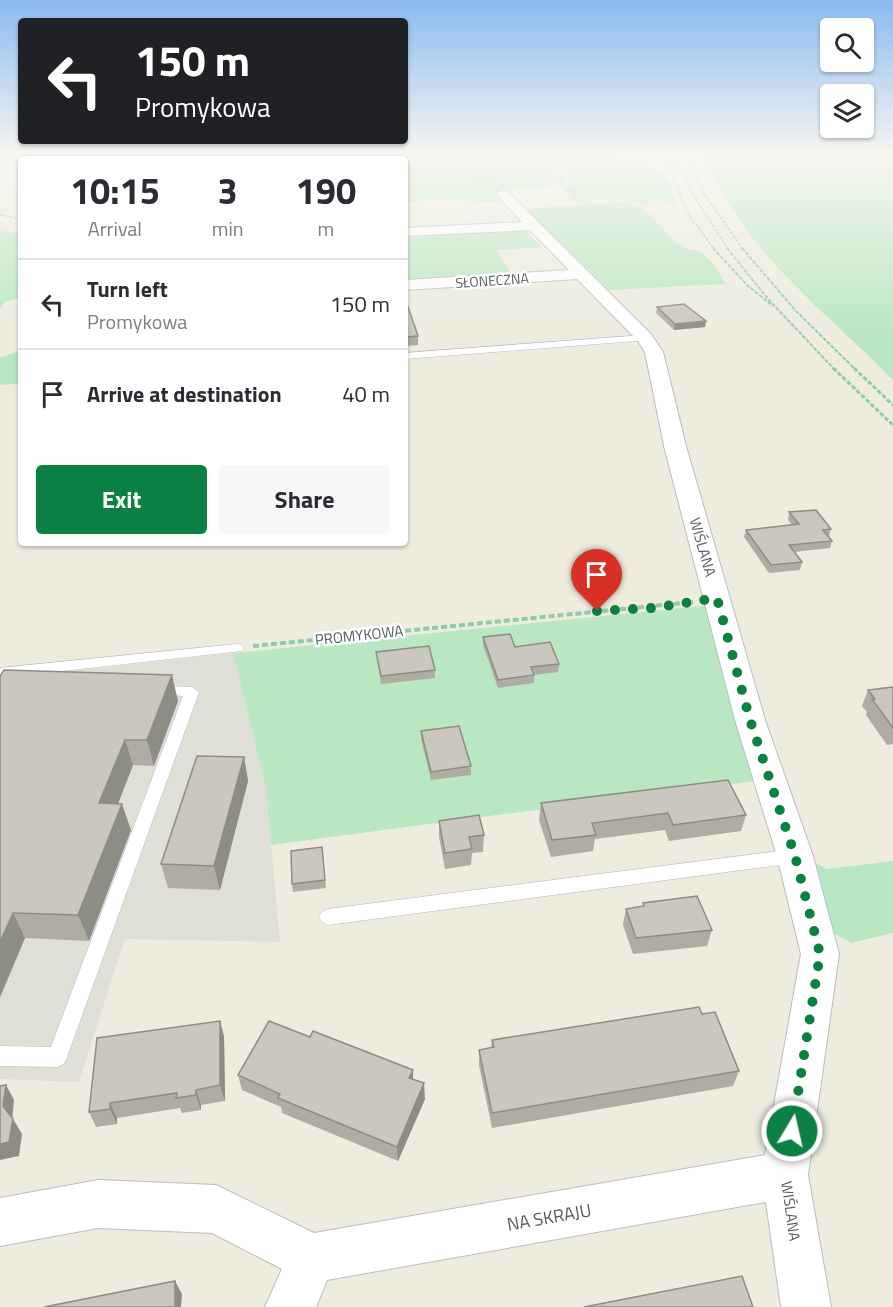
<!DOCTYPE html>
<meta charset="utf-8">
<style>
body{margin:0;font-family:"Titillium Web",sans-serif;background:#f7f7f7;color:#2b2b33;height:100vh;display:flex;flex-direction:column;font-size:22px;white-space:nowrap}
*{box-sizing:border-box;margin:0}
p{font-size:20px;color:#7c7c81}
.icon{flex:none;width:33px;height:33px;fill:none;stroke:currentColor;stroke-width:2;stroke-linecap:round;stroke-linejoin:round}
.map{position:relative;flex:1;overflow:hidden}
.details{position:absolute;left:18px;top:156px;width:390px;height:390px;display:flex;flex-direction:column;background:#fff;border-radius:6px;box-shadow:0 2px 4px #0004}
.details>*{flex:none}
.banner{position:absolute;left:18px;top:18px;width:390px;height:126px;border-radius:6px;box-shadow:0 2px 4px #0004;background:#202124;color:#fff;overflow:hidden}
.buttons{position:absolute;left:820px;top:18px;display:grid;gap:12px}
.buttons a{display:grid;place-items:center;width:54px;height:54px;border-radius:6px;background:#fff;box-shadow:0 2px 4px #0004;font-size:30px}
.pin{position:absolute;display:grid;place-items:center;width:51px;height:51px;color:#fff;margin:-62px -26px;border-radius:50% 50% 50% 0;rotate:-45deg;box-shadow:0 0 6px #0007}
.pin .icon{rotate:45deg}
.me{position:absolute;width:66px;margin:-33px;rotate:9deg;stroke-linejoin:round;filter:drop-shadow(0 0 4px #0008)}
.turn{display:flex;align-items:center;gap:21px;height:126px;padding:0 18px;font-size:27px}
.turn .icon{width:78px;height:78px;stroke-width:2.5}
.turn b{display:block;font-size:42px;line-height:51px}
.eta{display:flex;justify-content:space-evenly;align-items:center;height:102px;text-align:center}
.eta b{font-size:36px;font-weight:700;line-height:42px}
.action{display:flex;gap:12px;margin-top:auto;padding:12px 18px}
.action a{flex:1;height:69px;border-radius:6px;background:#0b8043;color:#fff;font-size:24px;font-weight:700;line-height:69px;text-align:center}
.action a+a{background:#f7f7f7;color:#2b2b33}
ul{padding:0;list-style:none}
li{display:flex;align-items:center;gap:18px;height:90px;padding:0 18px;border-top:2px solid #e1e1e2}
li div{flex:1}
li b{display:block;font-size:22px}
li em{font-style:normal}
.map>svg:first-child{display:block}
.industrial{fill:#e0dfd7}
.green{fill:#b9e7c1}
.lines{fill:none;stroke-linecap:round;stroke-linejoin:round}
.service-casing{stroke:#babcc2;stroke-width:1}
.minor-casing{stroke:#babcc2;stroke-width:2}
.path-far3{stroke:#92c8ab;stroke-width:1.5;stroke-dasharray:3 1.5;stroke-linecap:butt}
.path-far2{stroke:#92c8ab;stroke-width:2;stroke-dasharray:4 1.5;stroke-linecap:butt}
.path-far1{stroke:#92c8ab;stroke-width:3;stroke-dasharray:4.5 2;stroke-linecap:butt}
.path{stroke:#92c8ab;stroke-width:4;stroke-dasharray:6 3;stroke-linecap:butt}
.service{fill:#fff;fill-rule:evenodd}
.minor{fill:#fff;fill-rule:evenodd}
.wall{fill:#aeaca3}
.shaded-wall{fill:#8d8c85}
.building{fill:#cac8be;stroke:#8d8c85;stroke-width:1.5}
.route{stroke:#0b8043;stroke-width:10;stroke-dasharray:0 18}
.labels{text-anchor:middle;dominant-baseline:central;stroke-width:5;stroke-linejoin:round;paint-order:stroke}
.far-street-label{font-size:14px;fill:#585b62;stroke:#fff}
.street-label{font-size:15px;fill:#585b62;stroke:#fff}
.near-street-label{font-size:18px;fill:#585b62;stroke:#fff}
</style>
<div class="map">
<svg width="893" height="1307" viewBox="0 0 893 1307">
<rect width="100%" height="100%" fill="#edecdf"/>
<path class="industrial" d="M233 653 266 788 280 942 125 939 79 1082 0 1079V679Z"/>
<path class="green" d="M0 154H641V158L561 161H629L666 174 664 179 670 183 675 205 654 198 649 199V204L614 199 573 201 561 187 573 185 554 162V167L566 184 496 192 504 203 444 199 405 202V159H21V164L0 162Z
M753 154H893V380C825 311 739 248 705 155L729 157Z
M623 202C653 205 658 231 681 246 687 250 697 249 703 254 712 260 720 275 726 284L609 290 525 209Z
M518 229 526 231 542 247 496 250 511 274 405 280V238Z
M0 230 9 233 21 230V297L5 302 0 309Z
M21 350V383L0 385V358Z
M713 605 762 780 271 845 266 788 233 653Z
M808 860 827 869 893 861V933L851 943 826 929Z"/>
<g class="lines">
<defs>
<path id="service" d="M645 335 649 338 648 340 405 359V353Z
M237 644 242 645 244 648 242 651 0 678V668Z
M160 686 192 687 199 692 67 1057 64 1064 57 1067 0 1066V1046L51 1047 183 696 155 694 153 691 155 688Z
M795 849 801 851 803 856 801 861 795 863 328 925 322 922 319 917 322 912 328 909Z"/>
<path id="minor" d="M502 190 507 191 651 334 663 352 686 446 765 720 813 856 839 954 808 1175 831 1307H781L766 1202 327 1280 316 1307H265L282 1269 212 1233 98 1228 0 1246V1198L98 1180 216 1185 314 1233 765 1155 801 954 777 856 735 720 664 446 645 352 638 341 577 279 405 290V280L569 270 530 230 405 236V228L522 222 496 194Z"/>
</defs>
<use href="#service" class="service-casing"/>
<use href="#minor" class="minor-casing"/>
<path class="path-far3" d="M414 154 416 163 433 172 488 180
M665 154 686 211 714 249
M673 154 692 193 728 249
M686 154 703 192 743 249
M268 159 292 154
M405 170 429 171
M489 182 492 160 490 154
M0 215 21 219"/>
<path class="path-far2" d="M713 248 748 286 773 306
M727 248 769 300 835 370
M742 248 795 310 856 370"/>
<path class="path-far1" d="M833 368 893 425
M854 368 893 405"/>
<path class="path" d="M253 646 693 602"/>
<use href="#service" class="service"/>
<use href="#minor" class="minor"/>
</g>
<path class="wall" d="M405 298 418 336V345L405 346Z
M657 307 706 321 705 327 674 330 656 313Z
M789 512 831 529 829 536 832 541 830 548 794 552 802 562 800 570 769 573 744 537 746 530 792 525 788 520Z
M483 637 515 647 559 664 558 672 534 675V683L498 688 483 645Z
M376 652 435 670V678L381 684Z
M0 676 178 701 154 766 133 765 118 804 131 830 89 941 25 938 0 997Z
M893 687V744L887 745 866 715 867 712 862 706 868 690Z
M421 731 471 766V775L431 780 421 739Z
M244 757 248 781 220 890 168 888 161 864Z
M541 803 746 815 741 831 669 841 665 830 595 839 593 851 551 857 539 820Z
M439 821 484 835 483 852 472 853 471 865 445 869 439 837Z
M323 856 326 888 293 892 292 884Z
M643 903 712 930 707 946 633 954 623 925 626 909 643 906Z
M702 1014 739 1071 733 1086 492 1128 479 1065V1050L491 1048 492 1040Z
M224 1036 225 1101 201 1105V1110L182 1113 180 1108 117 1118V1124L96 1127 89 1112Z
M238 1075 413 1079 425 1099 398 1161 282 1113 281 1107 242 1090Z"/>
<path class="shaded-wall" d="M706 321 705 327 674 330 675 324Z
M172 675 178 701 154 766 147 740Z
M125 740 133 765 108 829 99 803Z
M244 757 248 781 220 890 214 866Z
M122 804 131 830 89 941 78 915Z
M13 913 25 938 0 997V942Z
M220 1021 224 1036 225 1101 220 1085Z
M413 1070V1086L409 1078Z
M424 1083 425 1099 398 1161 397 1147Z
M6 1085 14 1100 12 1121 3 1106Z
M196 1090 201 1105V1110L196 1095Z
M110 1103 117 1118V1124L110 1109Z
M13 1119 22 1134 19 1156 0 1160V1144Z
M175 1281 182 1294 181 1307H175Z"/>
<path class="building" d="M405 298 418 336 405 337Z
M684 304 706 321 675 324 657 307Z
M816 510 831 529 823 530 832 541 789 545 802 562 771 565 746 530 799 524 789 512Z
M510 634 515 647 550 642 559 664 531 667 534 675 498 680 483 637Z
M429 646 435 670 381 676 376 652Z
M4 670 172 675 147 740H125L99 803 122 804 78 915 13 913 0 942V676Z
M893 687V728L872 699H875L868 690Z
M459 726 471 766 431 772 421 731Z
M197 756 244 757 214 866 161 864Z
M728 780 746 815 673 825 668 813 592 823 596 835 552 840 541 803Z
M479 815 484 835 469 837 472 849 445 853 439 821Z
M322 847 325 880 292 884 291 851Z
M697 896 712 930 636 938 626 909 644 906 643 903Z
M699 1007 702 1014 715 1012 739 1071 492 1113 479 1050 494 1047 492 1040Z
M220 1021V1085L196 1090V1095L176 1098 177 1093 110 1103V1109L89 1112 97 1038Z
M269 1021 310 1037 313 1031 413 1070 409 1078 424 1083 397 1147 278 1098 280 1094 238 1075Z
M6 1085 3 1106 13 1119 9 1142 0 1144V1086Z
M742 1276 753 1307H584Z
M175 1281V1307H44Z"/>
<linearGradient id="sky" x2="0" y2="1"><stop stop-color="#8abaf1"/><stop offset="0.46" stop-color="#f7f6f1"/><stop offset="1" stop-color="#f7f6f1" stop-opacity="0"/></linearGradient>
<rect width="893" height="337" fill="url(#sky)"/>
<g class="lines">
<path class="route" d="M597 611 653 608 717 598 750 720 795 856 820 954 792 1131"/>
</g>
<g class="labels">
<g class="far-street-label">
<text transform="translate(492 280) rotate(-4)">SŁONECZNA</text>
</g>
<g class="street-label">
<text transform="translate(703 547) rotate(74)">WIŚLANA</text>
<text transform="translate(359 635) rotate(-6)">PROMYKOWA</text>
<text transform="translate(791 1211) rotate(82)">WIŚLANA</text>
</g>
<g class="near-street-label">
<text transform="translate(549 1217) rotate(-10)">NA SKRAJU</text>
</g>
</g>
</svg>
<div class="buttons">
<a><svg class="icon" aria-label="search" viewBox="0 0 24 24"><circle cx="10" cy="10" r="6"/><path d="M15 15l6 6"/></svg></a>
<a><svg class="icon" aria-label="layers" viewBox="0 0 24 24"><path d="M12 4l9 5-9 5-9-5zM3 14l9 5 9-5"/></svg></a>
</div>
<div class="pin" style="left:597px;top:611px;background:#d93025"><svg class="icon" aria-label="arrive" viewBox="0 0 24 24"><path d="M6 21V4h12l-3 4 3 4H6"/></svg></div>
<svg class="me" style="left:792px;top:1131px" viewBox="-20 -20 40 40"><circle r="17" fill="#0b8043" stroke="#fff" stroke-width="3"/><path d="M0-11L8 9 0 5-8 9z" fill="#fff"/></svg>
<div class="banner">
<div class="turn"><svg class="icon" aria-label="left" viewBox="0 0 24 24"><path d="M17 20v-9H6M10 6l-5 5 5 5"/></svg><div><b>150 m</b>Promykowa</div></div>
</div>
<section class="details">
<div class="eta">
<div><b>10:15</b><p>Arrival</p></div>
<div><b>3</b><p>min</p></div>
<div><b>190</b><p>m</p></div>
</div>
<ul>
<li><svg class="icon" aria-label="left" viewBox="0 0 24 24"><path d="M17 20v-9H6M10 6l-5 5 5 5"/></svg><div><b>Turn left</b><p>Promykowa</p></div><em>150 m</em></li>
<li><svg class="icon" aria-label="arrive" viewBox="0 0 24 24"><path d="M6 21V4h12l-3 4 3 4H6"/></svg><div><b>Arrive at destination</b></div><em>40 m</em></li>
</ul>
<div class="action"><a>Exit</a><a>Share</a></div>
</section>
</div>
